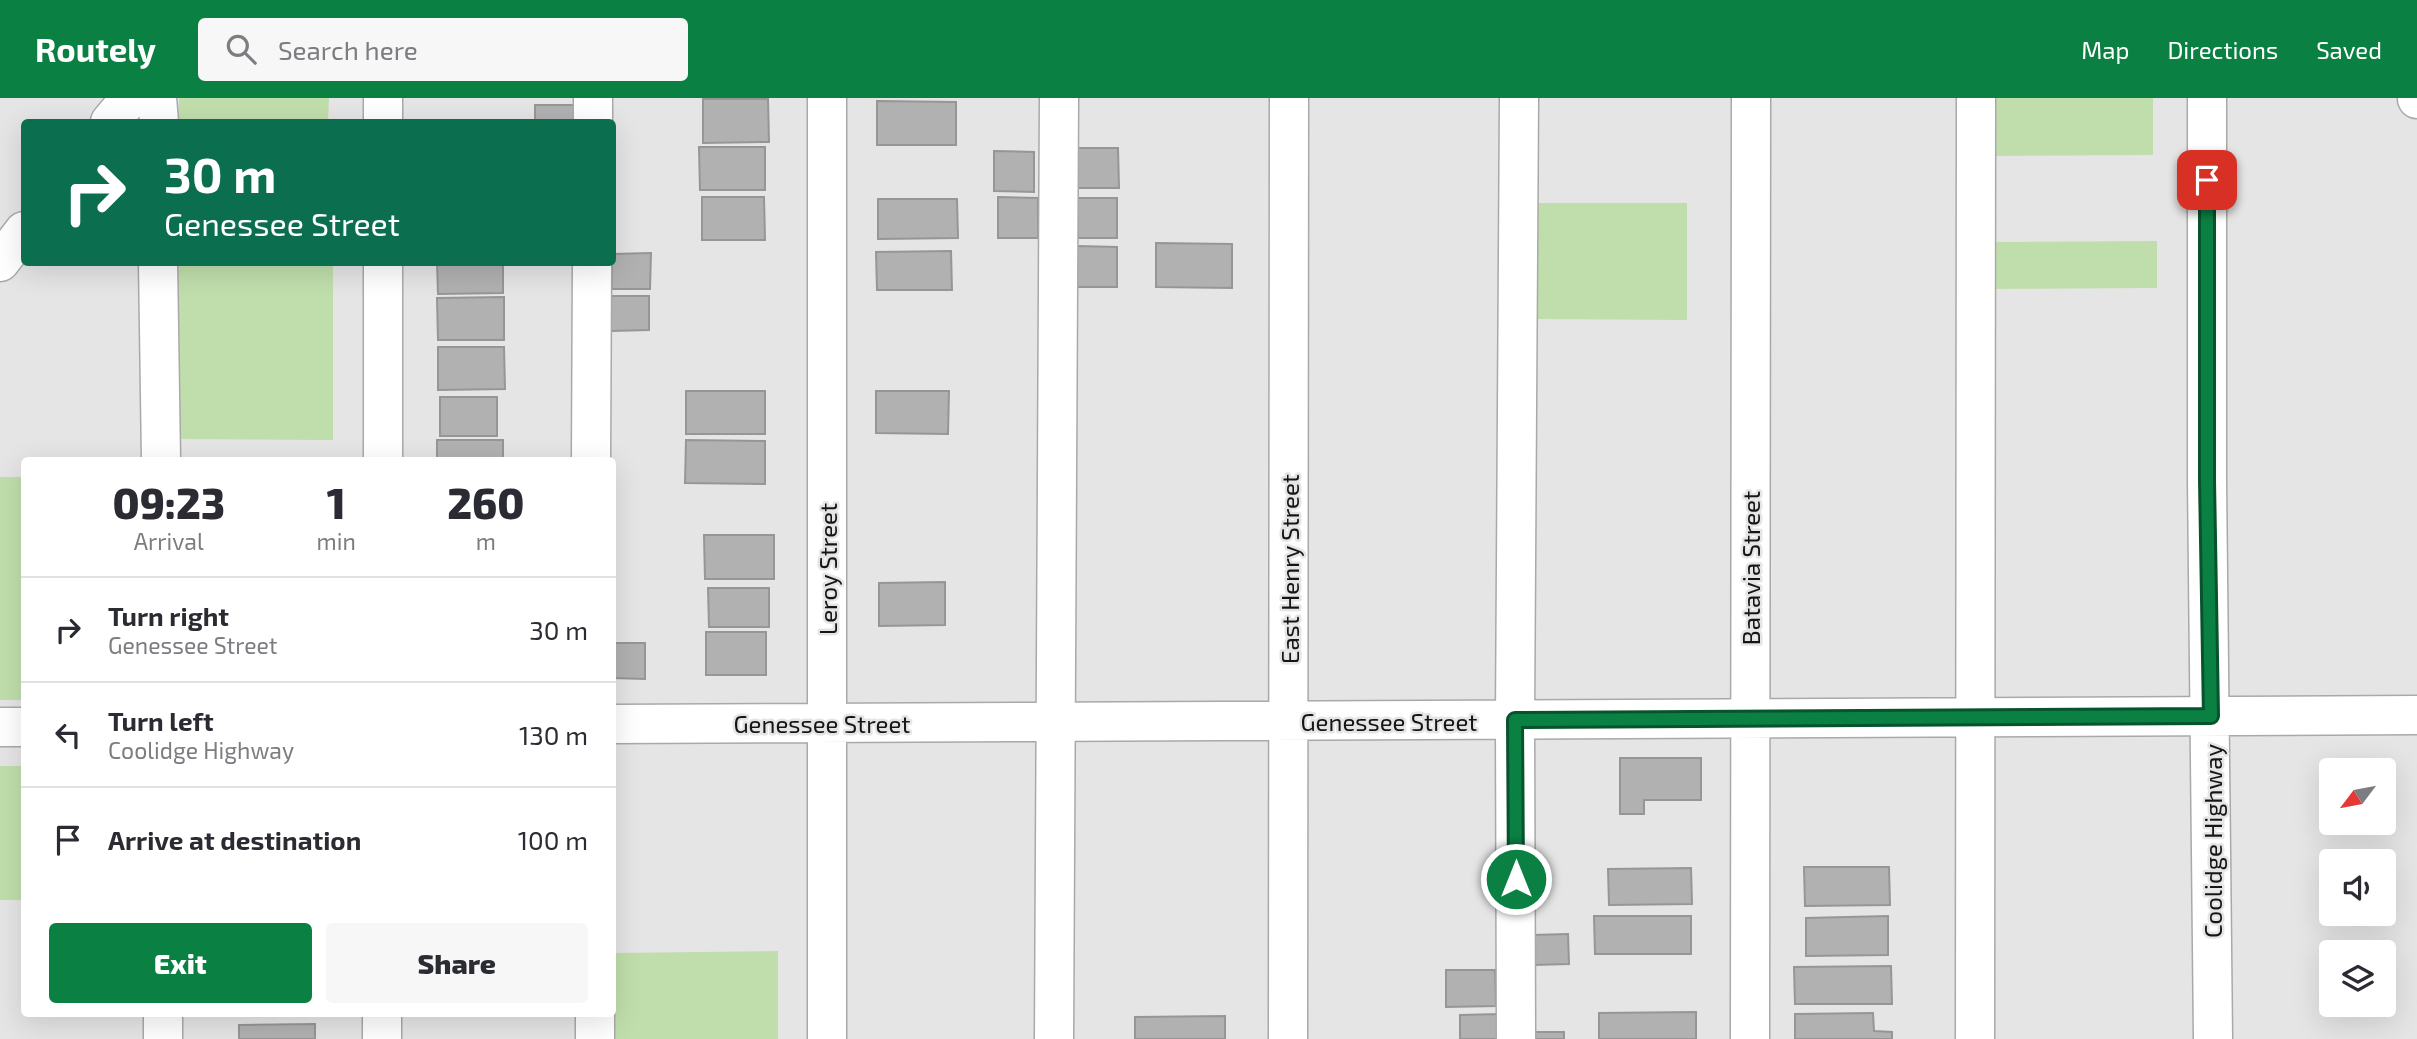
<!DOCTYPE html>
<style>
body{margin:0;font-family:"Exo 2",sans-serif;background:#f7f7f7;color:#2b2b33;height:100vh;display:flex;flex-direction:column;font-size:26px;white-space:nowrap}
*{box-sizing:border-box;margin:0}
p{font-size:23px;color:#7c7c81}
.icon{flex:none;width:38px;height:38px;fill:none;stroke:currentColor;stroke-width:2;stroke-linecap:round;stroke-linejoin:round}
.map{position:relative;flex:1;overflow:hidden}
.side{position:absolute;left:21px;top:359px;width:595px;height:560px;display:flex;flex-direction:column;background:#fff;border-radius:7px;box-shadow:0 7px 28px #0002}
.side>*{flex:none}
.hud{position:absolute;left:21px;top:21px;width:595px;height:147px;border-radius:7px;box-shadow:0 7px 28px #0002;background:#0b6e4f;color:#fff;overflow:hidden}
.needle{width:46px;rotate:238deg}
.buttons{position:absolute;left:2319px;top:660px;display:grid;gap:14px}
.buttons a{display:grid;place-items:center;width:77px;height:77px;border-radius:7px;background:#fff;box-shadow:0 7px 28px #0002;font-size:35px}
.pin{position:absolute;display:grid;place-items:center;width:60px;height:60px;color:#fff;margin:-30px;border-radius:14px;box-shadow:0 4px 10px #0006}
.me{position:absolute;width:77px;margin:-38px;rotate:0deg;stroke-linejoin:round;filter:drop-shadow(0 0 5px #0008)}
.turn{display:flex;align-items:center;gap:24px;height:147px;padding:0 28px;font-size:32px}
.turn .icon{width:91px;height:91px;stroke-width:2.5}
.turn b{display:block;font-size:49px;line-height:60px}
.eta{display:flex;justify-content:space-evenly;align-items:center;height:119px;text-align:center}
.eta b{font-size:42px;font-weight:800;line-height:49px}
.action{display:flex;gap:14px;margin-top:auto;padding:14px 28px}
.action a{flex:1;height:80px;border-radius:7px;background:#0b8043;color:#fff;font-size:28px;font-weight:800;line-height:80px;text-align:center}
.action a+a{background:#f7f7f7;color:#2b2b33}
ul{padding:0;list-style:none}
li{display:flex;align-items:center;gap:21px;height:105px;padding:0 28px;border-top:2px solid #e1e1e2}
li div{flex:1}
li b{display:block;font-size:26px}
li em{font-style:normal}
header{display:flex;align-items:center;gap:42px;box-sizing:border-box;height:98px;padding:0 35px;background:#0b8043;color:#fff}
header strong{font-size:33px}
nav{display:flex;gap:38px;margin-inline-start:auto;font-size:24px}
.search{width:490px;height:63px;background:#f7f7f7;display:flex;align-items:center;gap:18px;box-sizing:border-box;padding:0 24px;border-radius:7px;color:#7c7c81;font-size:26px}
.map>svg:first-child{display:block}
.green{fill:#c0deac}
.building{fill:#b2b1b1;stroke:#979695;stroke-width:2}
.lines{fill:none;stroke-linecap:round;stroke-linejoin:round}
.minor-casing{stroke:#a9a9aa;stroke-width:41}
.minor{stroke:#fff;stroke-width:38}
.route-casing{stroke:#07532c;stroke-width:18}
.route{stroke:#0b8043;stroke-width:12}
.labels{text-anchor:middle;dominant-baseline:central;stroke-width:5;stroke-linejoin:round;paint-order:stroke}
.street-label{font-size:24px;fill:#151515;stroke:#e5e5e6}
</style>
<header>
<strong>Routely</strong>
<div class="search"><svg class="icon" aria-label="search" viewBox="0 0 24 24"><circle cx="10" cy="10" r="6"/><path d="M15 15l6 6"/></svg>Search here</div>
<nav><a>Map</a><a>Directions</a><a>Saved</a></nav>
</header>
<div class="map">
<svg width="2417" height="941" viewBox="0 0 2417 941">
<rect width="100%" height="100%" fill="#e5e5e6"/>
<path class="green" d="M179 0H329L328 24H178Z
M1988 0H2153V57L1989 58Z
M1532 105H1687V222L1532 221Z
M2157 143V190L1993 191 1992 144Z
M177 165H333V342L177 341Z
M0 379H24V602H0Z
M0 668H24V802H0Z
M778 853V941H606L612 915 613 855Z"/>
<path class="building" d="M703 1H768L769 44 703 45Z
M877 3 956 4V47H877Z
M535 7H574V24H535Z
M699 49H765V92H700Z
M1076 50H1118L1119 90H1075Z
M994 53 1034 54V94L994 93Z
M702 99H764L765 142H702Z
M998 99 1038 100V140H998Z
M1077 100H1117V140H1078Z
M878 101H957L958 140 878 141Z
M1156 145 1232 146V190L1156 189Z
M1077 148 1117 149V189H1077Z
M951 153 952 192H877L876 154Z
M651 155 650 191H612V156Z
M437 164H503V195L438 196Z
M611 198H649V232L611 233Z
M504 199V242H438L437 200Z
M438 249H504L505 291 438 292Z
M686 293H765V336H686Z
M876 293H949L948 336 876 335Z
M440 299H497V338H440Z
M437 342H503V362H437Z
M686 342 765 343V386L685 385Z
M704 437H774V481H705Z
M945 484V527L879 528V485Z
M708 490H769V529H709Z
M706 534H766V577H706Z
M612 545H645V581L612 580Z
M1620 660H1701V702H1644V716H1620Z
M1804 769H1889L1890 807 1805 808Z
M1691 770 1692 806 1609 807 1608 771Z
M1594 818H1691V856H1595Z
M1888 818V857L1806 858V820Z
M1568 836 1569 866 1533 867 1532 837Z
M1891 868 1892 906H1795L1794 869Z
M1446 872H1495L1496 908 1446 909Z
M1696 914V941H1599V915Z
M1873 915 1874 933 1892 934V941H1795V916Z
M1500 916V941H1460V917Z
M1225 918V941H1135V919Z
M315 926V941H239V927Z
M1532 934H1564V941H1532Z"/>
<g class="lines">
<defs>
<path id="minor" d="M157 0 159 24
M383 0V24
M2207 0V382L2213 941
M2417 0V1
M110 24 130 0
M593 24V0
M0 164 24 133
M158 164 161 362
M383 164V362
M591 362 592 164
M612 626 2417 617
M0 629H24
M595 915V941
M163 941V915
M382 941V915
M827 941V0
M1054 941 1059 0
M1288 941 1289 0
M1516 941 1515 622 1519 0
M1750 941 1751 0
M1975 941 1976 0"/>
</defs>
<use href="#minor" class="minor-casing"/>
<use href="#minor" class="minor"/>
</g>
<g class="lines">
<defs>
<path id="route" d="M1516 781 1515 622 2211 618 2207 382V82"/>
</defs>
<use href="#route" class="route-casing"/>
<use href="#route" class="route"/>
</g>
<g class="labels">
<g class="street-label">
<text transform="translate(1750 470) rotate(-90)">Batavia Street</text>
<text transform="translate(827 471) rotate(-90)">Leroy Street</text>
<text transform="translate(1289 471) rotate(-90)">East Henry Street</text>
<text x="1389" y="623">Genessee Street</text>
<text x="822" y="625">Genessee Street</text>
<text transform="translate(2212 743) rotate(-90)">Coolidge Highway</text>
</g>
</g>
</svg>
<div class="buttons">
<a><svg class="needle" viewBox="-14 -14 28 28"><path d="M0-13l5 13h-10z" fill="#e53935"/><path d="M0 13l5-13h-10z" fill="#7c7c81"/></svg></a>
<a><svg class="icon" aria-label="sound" viewBox="0 0 24 24"><path d="M4 9h4l5-4v14l-5-4H4zM17 9q2 3 0 6"/></svg></a>
<a><svg class="icon" aria-label="layers" viewBox="0 0 24 24"><path d="M12 4l9 5-9 5-9-5zM3 14l9 5 9-5"/></svg></a>
</div>
<div class="pin" style="left:2207px;top:82px;background:#d93025"><svg class="icon" aria-label="arrive" viewBox="0 0 24 24"><path d="M6 21V4h12l-3 4 3 4H6"/></svg></div>
<svg class="me" style="left:1516px;top:781px" viewBox="-20 -20 40 40"><circle r="17" fill="#0b8043" stroke="#fff" stroke-width="3"/><path d="M0-11L8 9 0 5-8 9z" fill="#fff"/></svg>
<div class="hud">
<div class="turn"><svg class="icon" aria-label="right" viewBox="0 0 24 24"><path d="M7 20v-9h11M14 6l5 5-5 5"/></svg><div><b>30 m</b>Genessee Street</div></div>
</div>
<section class="side">
<div class="eta">
<div><b>09:23</b><p>Arrival</p></div>
<div><b>1</b><p>min</p></div>
<div><b>260</b><p>m</p></div>
</div>
<ul>
<li><svg class="icon" aria-label="right" viewBox="0 0 24 24"><path d="M7 20v-9h11M14 6l5 5-5 5"/></svg><div><b>Turn right</b><p>Genessee Street</p></div><em>30 m</em></li>
<li><svg class="icon" aria-label="left" viewBox="0 0 24 24"><path d="M17 20v-9H6M10 6l-5 5 5 5"/></svg><div><b>Turn left</b><p>Coolidge Highway</p></div><em>130 m</em></li>
<li><svg class="icon" aria-label="arrive" viewBox="0 0 24 24"><path d="M6 21V4h12l-3 4 3 4H6"/></svg><div><b>Arrive at destination</b></div><em>100 m</em></li>
</ul>
<div class="action"><a>Exit</a><a>Share</a></div>
</section>
</div>
